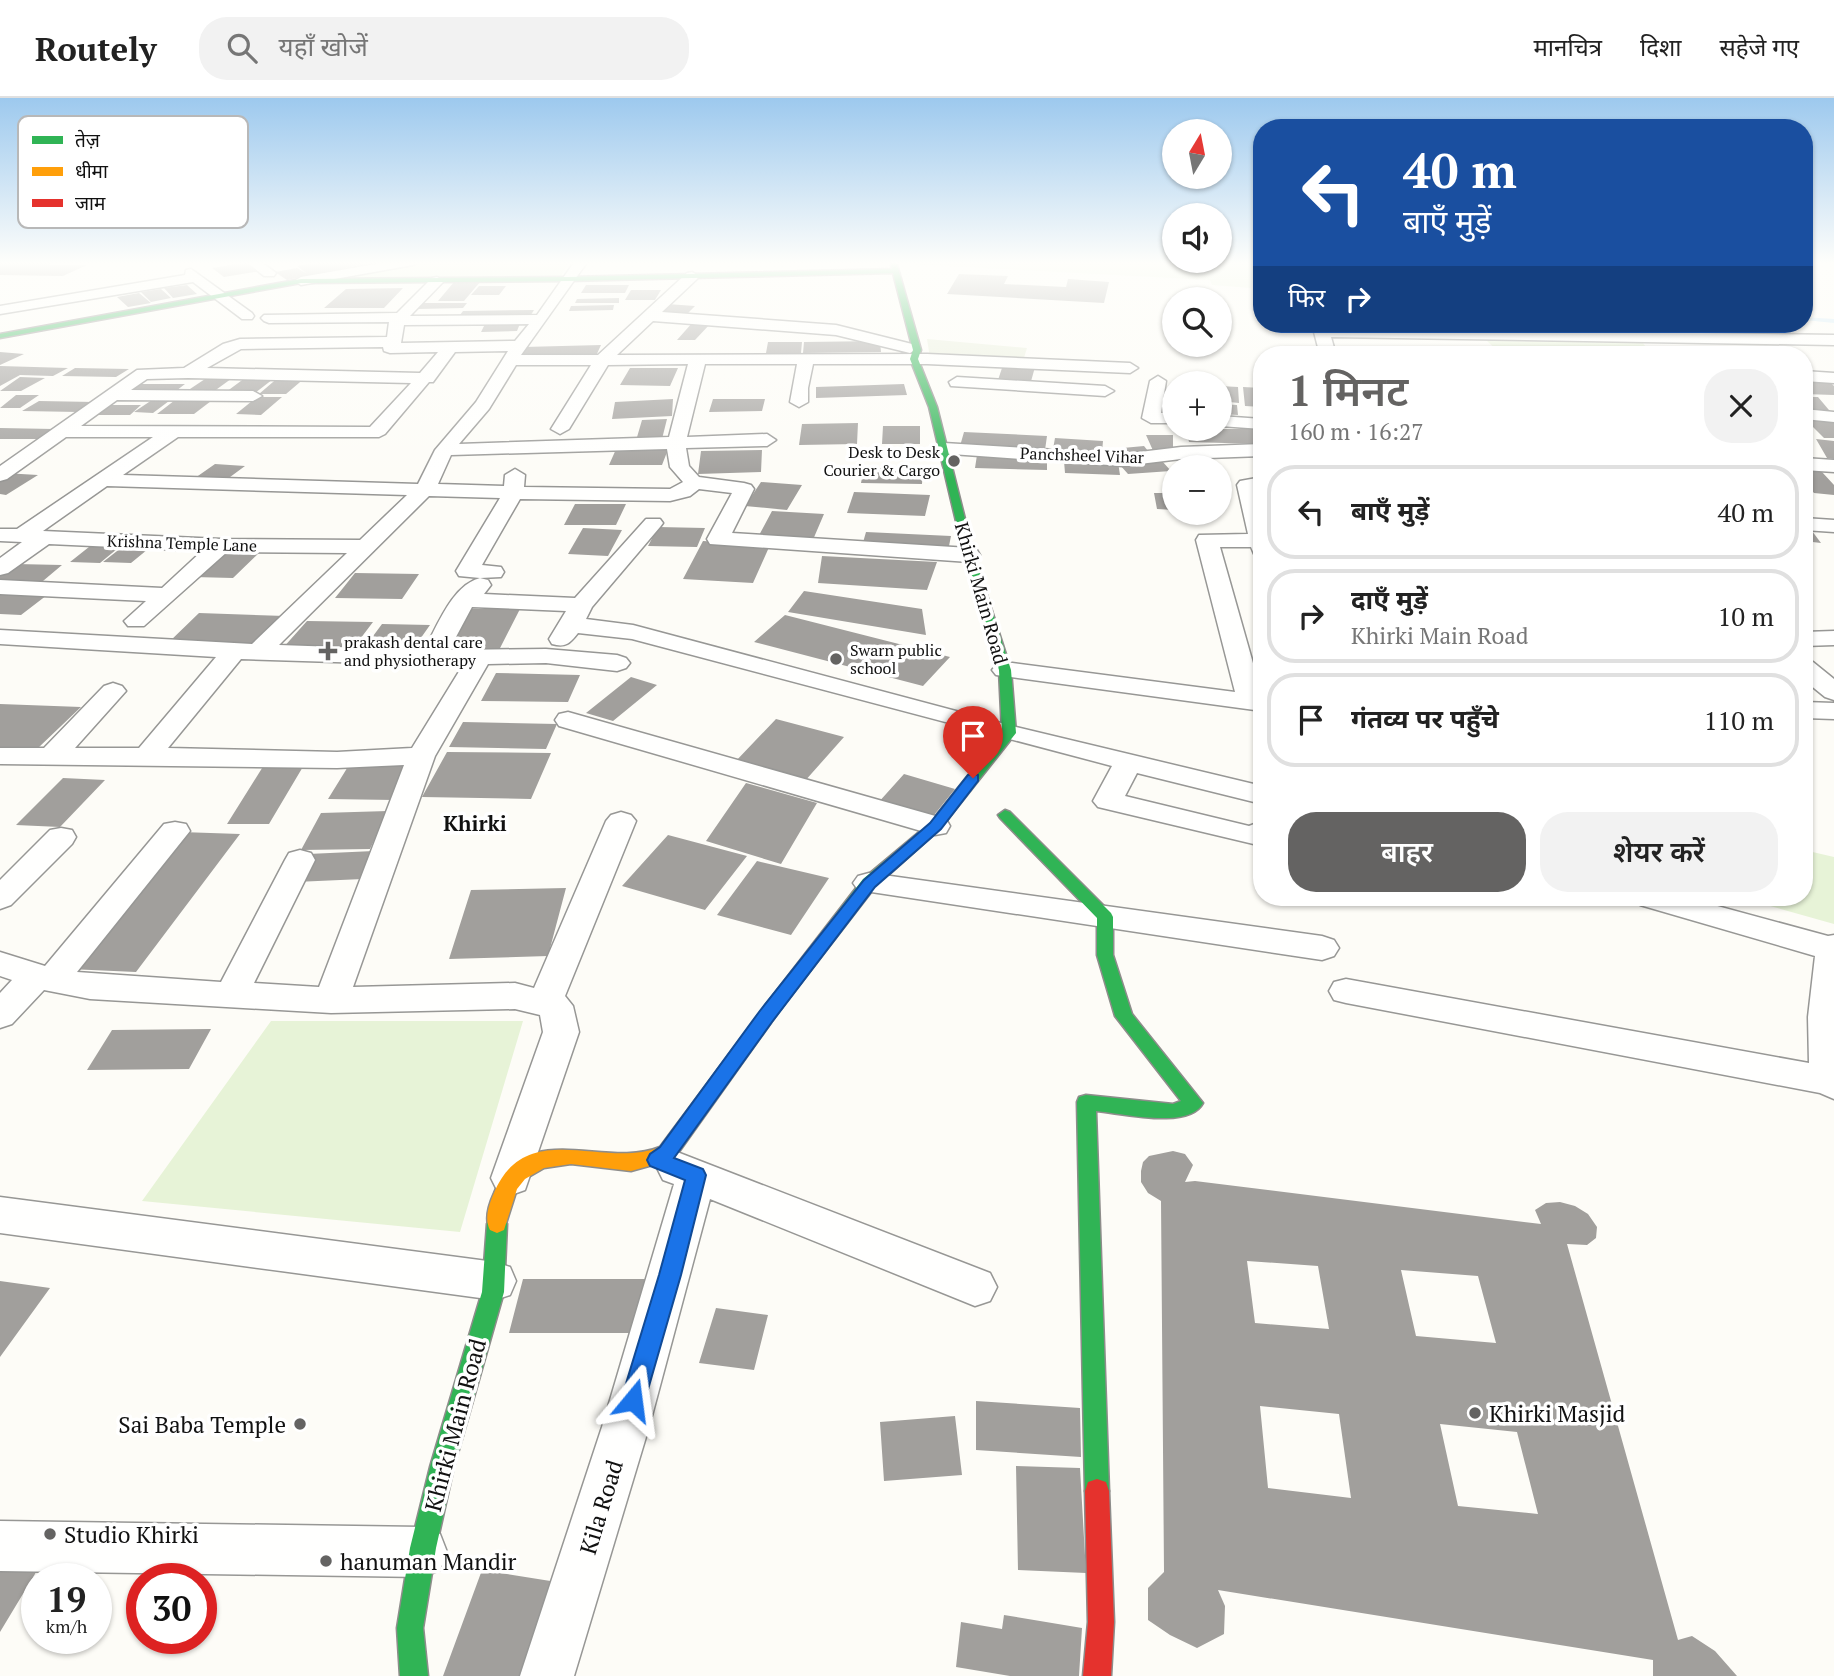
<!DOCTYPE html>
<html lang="hi">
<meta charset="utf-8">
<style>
body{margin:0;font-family:"PT Serif","Noto Sans Devanagari",serif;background:#f2f2f2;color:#222;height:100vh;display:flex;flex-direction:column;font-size:26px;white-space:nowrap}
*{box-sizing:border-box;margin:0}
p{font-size:23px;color:#767676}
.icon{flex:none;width:38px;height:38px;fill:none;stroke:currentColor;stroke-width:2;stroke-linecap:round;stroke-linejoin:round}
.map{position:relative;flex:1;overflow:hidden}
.sheet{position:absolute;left:1253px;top:248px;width:560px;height:560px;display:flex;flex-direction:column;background:#fff;border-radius:28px;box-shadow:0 2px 5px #0004}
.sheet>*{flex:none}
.banner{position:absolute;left:1253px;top:21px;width:560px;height:214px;border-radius:28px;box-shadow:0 2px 5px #0004;background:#1a4fa0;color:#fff;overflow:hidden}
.needle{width:46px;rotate:10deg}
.controls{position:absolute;left:1162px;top:21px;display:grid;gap:14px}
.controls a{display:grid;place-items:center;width:70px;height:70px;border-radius:50%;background:#fff;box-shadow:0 2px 5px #0004;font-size:35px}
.speed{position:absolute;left:21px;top:1465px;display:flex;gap:14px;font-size:35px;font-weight:700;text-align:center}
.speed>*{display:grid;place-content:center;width:91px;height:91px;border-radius:50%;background:#fff;box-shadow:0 2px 5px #0004;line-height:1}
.speed small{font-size:18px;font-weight:400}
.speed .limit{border:10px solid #d22;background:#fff;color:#111}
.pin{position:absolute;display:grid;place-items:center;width:60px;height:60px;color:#fff;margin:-72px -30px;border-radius:50% 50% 50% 0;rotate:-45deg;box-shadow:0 0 7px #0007}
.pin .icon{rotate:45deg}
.me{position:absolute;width:77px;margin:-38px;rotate:16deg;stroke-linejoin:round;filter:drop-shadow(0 0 5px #0008)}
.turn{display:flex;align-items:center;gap:24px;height:147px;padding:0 35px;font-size:32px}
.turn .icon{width:91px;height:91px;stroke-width:2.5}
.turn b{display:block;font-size:49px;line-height:60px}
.then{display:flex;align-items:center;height:66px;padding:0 35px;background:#0003;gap:14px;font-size:26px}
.round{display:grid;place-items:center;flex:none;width:74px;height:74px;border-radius:28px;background:#f2f2f2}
.head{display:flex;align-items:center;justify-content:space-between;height:119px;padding:0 35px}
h1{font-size:42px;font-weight:600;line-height:52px;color:#646362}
.cta{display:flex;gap:14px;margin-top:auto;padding:14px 35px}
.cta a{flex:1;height:80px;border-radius:28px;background:#646362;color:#fff;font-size:28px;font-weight:600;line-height:80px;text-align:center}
.cta a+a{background:#f2f2f2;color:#222}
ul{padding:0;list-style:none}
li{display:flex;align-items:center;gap:21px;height:94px;margin:0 14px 10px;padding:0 21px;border:4px solid #e0e0e0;border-radius:28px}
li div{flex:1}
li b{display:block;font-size:26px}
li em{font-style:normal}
header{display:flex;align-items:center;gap:42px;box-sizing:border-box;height:98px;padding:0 35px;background:#fff;border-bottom:2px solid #e0e0e0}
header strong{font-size:33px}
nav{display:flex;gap:38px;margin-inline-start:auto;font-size:24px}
.search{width:490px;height:63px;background:#f2f2f2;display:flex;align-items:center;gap:18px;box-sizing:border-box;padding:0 24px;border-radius:28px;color:#767676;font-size:26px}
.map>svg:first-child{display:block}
.green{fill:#e7f3d7}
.cemetery{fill:#e9eedb}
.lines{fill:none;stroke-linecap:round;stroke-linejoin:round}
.stream{fill:#cde8f7;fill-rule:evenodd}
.building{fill:#a19f9c;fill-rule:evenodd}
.street-casing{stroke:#979795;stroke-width:3}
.fast-casing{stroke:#8e8d8b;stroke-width:3}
.slow-casing{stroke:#8e8d8b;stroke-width:3}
.jam-casing{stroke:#8e8d8b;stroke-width:3}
.street{fill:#fffffe;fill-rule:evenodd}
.fast{fill:#30b455;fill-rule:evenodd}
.slow{fill:#ff9f0a;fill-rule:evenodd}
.jam{fill:#e5322d;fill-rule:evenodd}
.route{fill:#1a73e8;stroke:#114b97;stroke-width:2}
.poi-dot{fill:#646362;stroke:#fff;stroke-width:2.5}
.labels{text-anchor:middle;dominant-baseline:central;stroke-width:7;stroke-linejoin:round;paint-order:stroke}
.far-poi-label{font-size:16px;fill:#111;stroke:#fff;text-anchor:start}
.far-street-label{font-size:16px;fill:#111;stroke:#fff}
.street-label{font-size:19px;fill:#111;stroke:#fff}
.neighbourhood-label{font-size:21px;font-weight:bold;fill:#111;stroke:#fff}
.near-poi-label{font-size:23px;fill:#111;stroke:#fff;text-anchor:start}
.near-street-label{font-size:23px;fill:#111;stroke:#fff}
.key{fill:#fff;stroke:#b8b8b8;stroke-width:2}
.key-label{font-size:19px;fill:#111}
</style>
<header>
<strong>Routely</strong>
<div class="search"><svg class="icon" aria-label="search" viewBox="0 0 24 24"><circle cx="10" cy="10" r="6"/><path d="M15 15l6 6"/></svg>यहाँ खोजें</div>
<nav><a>मानचित्र</a><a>दिशा</a><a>सहेजे गए</a></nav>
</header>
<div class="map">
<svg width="1834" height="1578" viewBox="0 0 1834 1578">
<rect width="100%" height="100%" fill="#fdfcf7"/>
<path class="green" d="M427 163H570L561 178 336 180Z
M907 163H1262V179L1252 181 1251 190 1212 187 1210 182 908 166Z
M1487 243 1643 245 1652 257H1502Z
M1804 752 1834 759V826L1742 800H1804Z
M271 923H523L460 1134 142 1103Z"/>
<path class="cemetery" d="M927 241 1027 250 1023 263 930 260Z"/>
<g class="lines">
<path class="stream" d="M1804 219 1834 221V225L1804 222Z"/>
</g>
<path class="building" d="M0 163H60L47 167H87L63 178 0 177Z
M332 163 372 164 287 182 275 174 297 170 306 175 297 168Z
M250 164 261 173 224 179 212 170Z
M959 176 1008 178 1004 186 1066 189 1068 181 1109 184 1104 205 947 196Z
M454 184H480L464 203H438Z
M187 187 197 196 173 200 164 190Z
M586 187H629L625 195H581Z
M479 188H506L499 197H471Z
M403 190 384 210H324L346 191Z
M161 191 171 200 151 204 141 194Z
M631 192H661L655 202H625Z
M139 195 151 205 128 209 117 199Z
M619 200V205H575L577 201Z
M422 205H467L463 210 417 211Z
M667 206 695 208 685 218 656 216Z
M614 207 613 212 569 213 571 208Z
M534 212 529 220 457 221 463 213Z
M521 223 517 233 481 234 486 224Z
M693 224 711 225 695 242H677Z
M1525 226H1555L1566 234 1528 231Z
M1560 226H1654L1665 228 1672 234 1645 233 1621 228 1622 230 1617 231H1570Z
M880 243 881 254 803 255 804 244Z
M768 244H802L801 255H766Z
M601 247 596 258 517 260 523 249Z
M0 254 24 256 0 267Z
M1003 267 1035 269 1030 287 997 285Z
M0 268 68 270 53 278 20 277 0 288Z
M75 270 129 271 116 279 62 278Z
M630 270H678L670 288 620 287Z
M211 277 235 278 213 294 187 293Z
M249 277 277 278 255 295 226 294Z
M280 278 306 279 286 296H259Z
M20 279 45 280 21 293H0Z
M1804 281 1829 283 1834 288V297L1804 296Z
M134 286H185L172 296 121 295Z
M904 286 907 297 816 300V289Z
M1220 288 1238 289 1239 305 1220 303Z
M1243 289 1262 290V309L1245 308Z
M16 297H39L20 310H0Z
M179 299 215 300 194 316H157Z
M257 299H282L261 317 236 316Z
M1804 299H1818L1834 318 1804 316Z
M155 300H173L153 315 134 314Z
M673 301 672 318 612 321 615 304Z
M713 301H765L762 313 709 314Z
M39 303 95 304 79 314 22 313Z
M1220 306 1237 307 1238 317 1220 316Z
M106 307H141L130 317H94Z
M667 321 661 345 635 346 642 322Z
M1805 321 1834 322V340H1824Z
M858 325 857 346 799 347 802 326Z
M883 328H920V346H882Z
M0 330 54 331 39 341H0Z
M1186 331H1255L1260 346 1189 344Z
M964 334 1047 338 1045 352 960 348Z
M1146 337H1173V353L1155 357Z
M1055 340 1103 343 1102 354 1053 351Z
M1816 341 1834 343V361L1827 360Z
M1144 348 1152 358 1119 360 1112 351Z
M617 349H669L662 367H609Z
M762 352 761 374 698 376 701 353Z
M977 357 1047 359V372L975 370Z
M1064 363 1118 364 1120 377 1065 375Z
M1162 363 1171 373 1128 376 1120 367Z
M215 366 245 368 226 382 195 380Z
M864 370 923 371 922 386 861 385Z
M1804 372 1822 374 1834 387V397L1814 395 1804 384Z
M4 375 38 377 6 397 0 396V378Z
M761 384 802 387 787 412 745 408Z
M854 394 930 397 925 418 847 415Z
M1154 395H1174V412L1157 411Z
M575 406H626L616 427H564Z
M772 413 824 416 812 444 757 441Z
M658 429 705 430 697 449 648 448Z
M1804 429H1809L1821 445 1804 443Z
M583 430 622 432 608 458 568 456Z
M866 434 951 438 948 453 862 448Z
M703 443 770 447 753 485 683 481Z
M94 445 123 446 100 465 70 464Z
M126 446 153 447 131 465 103 464Z
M225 450 263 451 233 480 194 479Z
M822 458 937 464 927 492 818 485Z
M16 466 62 467 37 488 0 487V478Z
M355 475 419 476 402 501 335 500Z
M0 492 51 494 21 517 0 516Z
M804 493 922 511 926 537 788 514Z
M471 511H520L497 556 445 555Z
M199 515 285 518 256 548 168 545Z
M785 517 950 559 923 588 754 544Z
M307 523 373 524 351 553 282 551Z
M382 526 430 527 411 554 362 553Z
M496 575 580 577 568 604 481 603Z
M631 579 657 587 613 623 586 615Z
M0 606 81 609 38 650 0 649Z
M776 621 844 639 804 684 734 665Z
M463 624 557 626 546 651 449 649Z
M447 654 551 655 531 701 422 699Z
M264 667H304L269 726H227Z
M349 667 412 668 394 702 328 701Z
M904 676 955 691 930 722 877 706Z
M63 680 105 682 60 729 16 727Z
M746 685 817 705 781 766 706 743Z
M388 713 370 751 301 752 321 715Z
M181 734 240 736 136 874 69 871Z
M668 737 747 758 705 812 622 788Z
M374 753 363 781 295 784 308 756Z
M757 763 829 780 791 837 717 817Z
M566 790 548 858 449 861 471 792Z
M211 931 189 971 87 972 112 932Z
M1173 1053 1185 1056 1193 1067 1185 1084 1195 1083 1541 1126 1535 1112 1546 1105 1560 1104 1575 1108 1588 1116 1597 1129 1596 1140 1587 1147 1567 1146 1678 1542 1692 1538 1715 1553 1737 1578H1653V1562L1218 1492 1225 1508 1224 1536 1197 1550 1170 1537 1148 1522V1490L1164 1474 1161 1103 1148 1095 1141 1084V1073L1143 1064 1149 1058ZM1247 1163 1318 1168 1329 1231 1255 1225ZM1401 1172 1478 1178 1496 1245 1416 1238ZM1260 1308 1339 1316 1351 1400 1268 1390ZM1440 1326 1517 1334 1538 1416 1458 1408Z
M523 1181H652L642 1235H509Z
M0 1183 50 1190 0 1259Z
M716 1210 768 1217 754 1272 699 1265Z
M976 1303 1080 1310 1081 1359 976 1352Z
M955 1318 962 1377 884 1383 880 1324Z
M1016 1368 1080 1370 1086 1475 1018 1472Z
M0 1466 38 1471 0 1534Z
M482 1472 563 1485 532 1578H443Z
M1004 1517 1082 1530 1079 1578H1010L956 1569 961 1524 1002 1531Z"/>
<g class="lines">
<defs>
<path id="street" d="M245 163H260L276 175 274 178H264Z
M393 163H420L413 167 301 187 294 183 301 179Z
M575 163H588L521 257H598L687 175 692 174 699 178 697 181 662 214 836 227 916 247 918 250 910 255 836 237 653 223 617 257 927 256 1130 265 1138 270 1130 275 927 266H813L808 290V304L799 309 790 304 797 266H705L687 339 767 336 776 342 767 348 686 350 689 368 699 379 744 385 751 387 754 391 732 435 969 450 977 452 980 457 977 462 969 464 710 446 707 441 732 395 699 391 690 398 670 403 520 401 482 467 501 469 504 474 501 479 480 480 488 482 491 487 484 496 575 500 646 421H660L663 425 660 429 592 509 586 521 633 527 1016 629 1262 688V706L1137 675 1125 698 1249 728 1262 723V748L1098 709 1093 703 1112 668 632 541 578 535C570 545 566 550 552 546L549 541 566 513 472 509 449 552 546 551 617 557 626 560 630 565 626 570 617 573 546 565 488 566 435 658 353 889 515 885 534 890 606 723 611 717 621 714 631 717 636 723 565 898 573 908 579 934 525 1092 511 1097 497 1092 491 1080 543 934 540 917 515 911 331 915 90 901 44 892 12 926 0 930V895L12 882 0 878V854L45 868 164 726 175 724 186 726 190 733 77 874 221 884 285 762 289 755 300 752 311 755 315 762 254 885 319 889 404 667 337 670 0 666V650H44L104 588 113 585 122 588 126 593 75 650H139L216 559 0 546V532L252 546 347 455 227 454 144 528H128L124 523 146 503 0 496V482L162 490 202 453 49 446 8 475 0 477V460L22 444 0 443V431H17L153 339H66L7 381 0 383V368L137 272 184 270 223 246 240 241 387 239 389 224 269 225 264 223 261 220 264 217 397 215 432 180 437 179 444 183 410 218 537 217ZM529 226 515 243 401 245 404 227ZM383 249 384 253 390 255 438 254 420 275 207 270 241 251ZM508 253 476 304 435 352 418 386 123 377 178 339H379L385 336 429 284H433L455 254ZM688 266 669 339 459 346 489 311 516 267H591L551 331 560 336 569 331 608 267ZM188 280 411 285 370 329 81 328 117 302 253 303 262 298 253 293 131 292 147 281ZM667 351 670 369 683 384 670 391 524 389 525 377 515 371 505 377 504 388 438 386 451 357ZM107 388 407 397 360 442 221 441 43 433ZM429 398 500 400 456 473 459 478 480 480C452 487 437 529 424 552L279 547ZM241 561 432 567H463L412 650 337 654 168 650Z
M191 171 252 215 254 218 252 221H242L193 184 0 216V208L185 177 186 172Z
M1322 229 1834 237V247L1331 239 1336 257H1320L1314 234Z
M1804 273 1834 275V285L1804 283Z
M1158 278 1166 283 1161 315H1174V325H1151L1142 320 1150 283Z
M957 279 1105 288 1114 293 1105 298 951 288 949 284Z
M1804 311 1834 314V324L1804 321Z
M1220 318 1262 321V331L1220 328Z
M944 345 1123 356 1181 349 1262 346V358L1181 361 1123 368 937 355 935 351 937 347Z
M1804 360 1834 362V374L1804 372Z
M1262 379V391H1258L1262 406V457L1254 456 1251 449H1220L1262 597V613L996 577 992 572 996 567 1005 564 1235 594 1196 442 1199 437 1248 436 1237 387 1240 383Z
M1804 420 1834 422V434L1804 432Z
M1834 533V547L1804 548V534Z
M1804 562 1813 564 1834 581V602L1825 599 1804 582Z
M1804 604 1834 605V621L1804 620Z
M568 614 946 721 950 728 946 735 935 737 559 628 555 622 559 616Z
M61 730 72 732 76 739 72 746 11 807 0 811V782L50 732Z
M869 775 1322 838 1334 842 1339 850 1334 858 1322 862 858 792 853 785 858 778Z
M1635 800H1688L1828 838 1834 837V1001L1820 995 1346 905 1334 902 1329 893 1334 884 1346 881 1809 965 1808 919 1815 858 1640 807Z
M677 1054 990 1175 997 1189 990 1203 975 1208 710 1101 649 1329 574 1578H520L602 1329 674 1086 663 1082 657 1070 663 1058Z
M0 1099 495 1164 510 1169 516 1183 510 1197 495 1202 0 1135Z
M0 1423 422 1429 440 1436 447 1454 440 1472 422 1479 0 1473Z"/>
<path id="fast" d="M890 163H896L921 252 918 261 937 309 974 457 1011 572 1016 635 940 731 875 789 780 912H768L765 908 768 904 863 781 930 725 1002 635 999 572 964 457 929 309 910 261 913 252 893 175 568 183 301 185 0 240V236L301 181 568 179 892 171Z
M1005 712 1010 714 1111 815 1113 819V857L1132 916 1203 1005C1189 1032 1121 1015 1096 1013L1109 1393 1106 1402 1097 1405 1088 1402 1085 1393 1077 1004 1079 999 1086 997 1173 1006 1181 1003 1115 918 1097 857V820L1000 720 998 717Z
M497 1117 504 1120 507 1126 504 1194 454 1369 436 1450 423 1530 428 1578H400L397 1530 410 1450 430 1369 482 1194 487 1126 490 1120Z"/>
<path id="slow" d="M774 902 780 904 783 908 780 912 674 1061 631 1073 571 1066 544 1070 525 1081 517 1091 504 1132 497 1135 490 1132C484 1121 489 1106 494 1095 526 1018 604 1072 660 1049L768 904Z"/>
<path id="jam" d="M1097 1381 1106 1384 1109 1393 1114 1524 1111 1578H1083L1088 1524 1085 1393 1088 1384Z"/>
</defs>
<use href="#street" class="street-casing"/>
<use href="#fast" class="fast-casing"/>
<use href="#slow" class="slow-casing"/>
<use href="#jam" class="jam-casing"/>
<use href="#street" class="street"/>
<use href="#fast" class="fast"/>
<use href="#slow" class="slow"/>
<use href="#jam" class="jam"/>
</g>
<linearGradient id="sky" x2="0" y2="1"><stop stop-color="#9dc9ee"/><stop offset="0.43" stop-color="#fefefb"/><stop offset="1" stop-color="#fefefb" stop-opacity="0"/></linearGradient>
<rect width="1834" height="383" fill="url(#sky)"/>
<path class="route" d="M973 676 978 677V683L941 731 875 789 772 924 674 1060 703 1071 706 1077 681 1177 645 1302 641 1310 633 1314 625 1310 621 1302 659 1177 685 1082 650 1068 647 1062 650 1056 660 1049 759 914 864 782 930 725 968 677Z"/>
<g class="poi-dot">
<circle cx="954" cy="363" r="7"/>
<path d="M324.5 542.5h7v7h7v7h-7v7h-7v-7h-7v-7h7z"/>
<circle cx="836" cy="561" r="7"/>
<circle cx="1475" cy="1315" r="7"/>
<circle cx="300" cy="1326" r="7"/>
<circle cx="50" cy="1436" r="7"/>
<circle cx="326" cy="1463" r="7"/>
</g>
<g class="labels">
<g class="far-poi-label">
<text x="940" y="354" text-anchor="end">Desk to Desk<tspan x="940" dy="18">Courier &amp; Cargo</tspan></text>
<text x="344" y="544">prakash dental care<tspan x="344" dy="18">and physiotherapy</tspan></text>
<text x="850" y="552">Swarn public<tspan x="850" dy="18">school</tspan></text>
</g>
<g class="far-street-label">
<text transform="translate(1082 357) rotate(2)">Panchsheel Vihar</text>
<text transform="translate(182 445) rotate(2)">Krishna Temple Lane</text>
</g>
<g class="street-label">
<text transform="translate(982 495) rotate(74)">Khirki Main Road</text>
</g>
<g class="neighbourhood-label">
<text x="475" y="725">Khirki</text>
</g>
<g class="near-poi-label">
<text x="1489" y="1315">Khirki Masjid</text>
<text x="286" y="1326" text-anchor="end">Sai Baba Temple</text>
<text x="64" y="1436">Studio Khirki</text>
<text x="340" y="1463">hanuman Mandir</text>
</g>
<g class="near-street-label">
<text transform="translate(455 1327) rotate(-75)">Khirki Main Road</text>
<text transform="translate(601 1409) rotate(-73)">Kila Road</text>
</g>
</g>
<rect x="18" y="18" width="230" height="112" rx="10" class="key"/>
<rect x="32" y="38" width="31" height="8" fill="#30b455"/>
<rect x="32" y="69" width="31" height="9" fill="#ff9f0a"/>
<rect x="32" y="101" width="31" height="8" fill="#e5322d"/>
<g class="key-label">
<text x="75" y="49">तेज़</text>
<text x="75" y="80">धीमा</text>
<text x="75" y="112">जाम</text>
</g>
</svg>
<div class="controls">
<a><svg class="needle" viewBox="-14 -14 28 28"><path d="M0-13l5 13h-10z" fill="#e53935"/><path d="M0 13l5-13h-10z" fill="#767676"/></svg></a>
<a><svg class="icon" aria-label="sound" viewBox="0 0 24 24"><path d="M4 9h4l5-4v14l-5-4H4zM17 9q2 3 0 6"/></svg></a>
<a><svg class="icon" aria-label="search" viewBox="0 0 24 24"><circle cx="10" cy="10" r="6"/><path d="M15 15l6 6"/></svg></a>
<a>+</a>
<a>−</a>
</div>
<div class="speed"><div>19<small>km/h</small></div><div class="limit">30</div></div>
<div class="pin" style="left:973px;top:680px;background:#d93025"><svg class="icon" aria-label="arrive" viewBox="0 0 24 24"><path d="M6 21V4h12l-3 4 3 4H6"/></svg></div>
<svg class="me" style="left:633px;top:1302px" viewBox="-20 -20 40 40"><path d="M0-17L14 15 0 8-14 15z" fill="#1a73e8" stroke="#fff" stroke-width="4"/></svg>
<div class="banner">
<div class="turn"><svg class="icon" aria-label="left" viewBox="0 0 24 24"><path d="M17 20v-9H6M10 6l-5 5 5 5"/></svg><div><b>40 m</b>बाएँ मुड़ें</div></div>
<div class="then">फिर<svg class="icon" aria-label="right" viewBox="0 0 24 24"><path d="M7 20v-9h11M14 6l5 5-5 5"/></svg></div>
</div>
<section class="sheet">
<div class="head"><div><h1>1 मिनट</h1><p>160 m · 16:27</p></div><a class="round"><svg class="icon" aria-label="close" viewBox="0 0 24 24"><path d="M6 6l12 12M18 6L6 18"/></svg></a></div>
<ul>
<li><svg class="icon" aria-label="left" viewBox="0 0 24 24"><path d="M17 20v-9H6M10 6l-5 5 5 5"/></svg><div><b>बाएँ मुड़ें</b></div><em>40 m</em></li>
<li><svg class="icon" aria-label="right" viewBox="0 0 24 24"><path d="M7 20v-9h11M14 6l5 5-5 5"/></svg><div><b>दाएँ मुड़ें</b><p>Khirki Main Road</p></div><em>10 m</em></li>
<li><svg class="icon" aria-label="arrive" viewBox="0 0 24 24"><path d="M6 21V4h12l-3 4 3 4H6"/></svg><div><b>गंतव्य पर पहुँचे</b></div><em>110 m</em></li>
</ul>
<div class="cta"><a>बाहर</a><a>शेयर करें</a></div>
</section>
</div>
